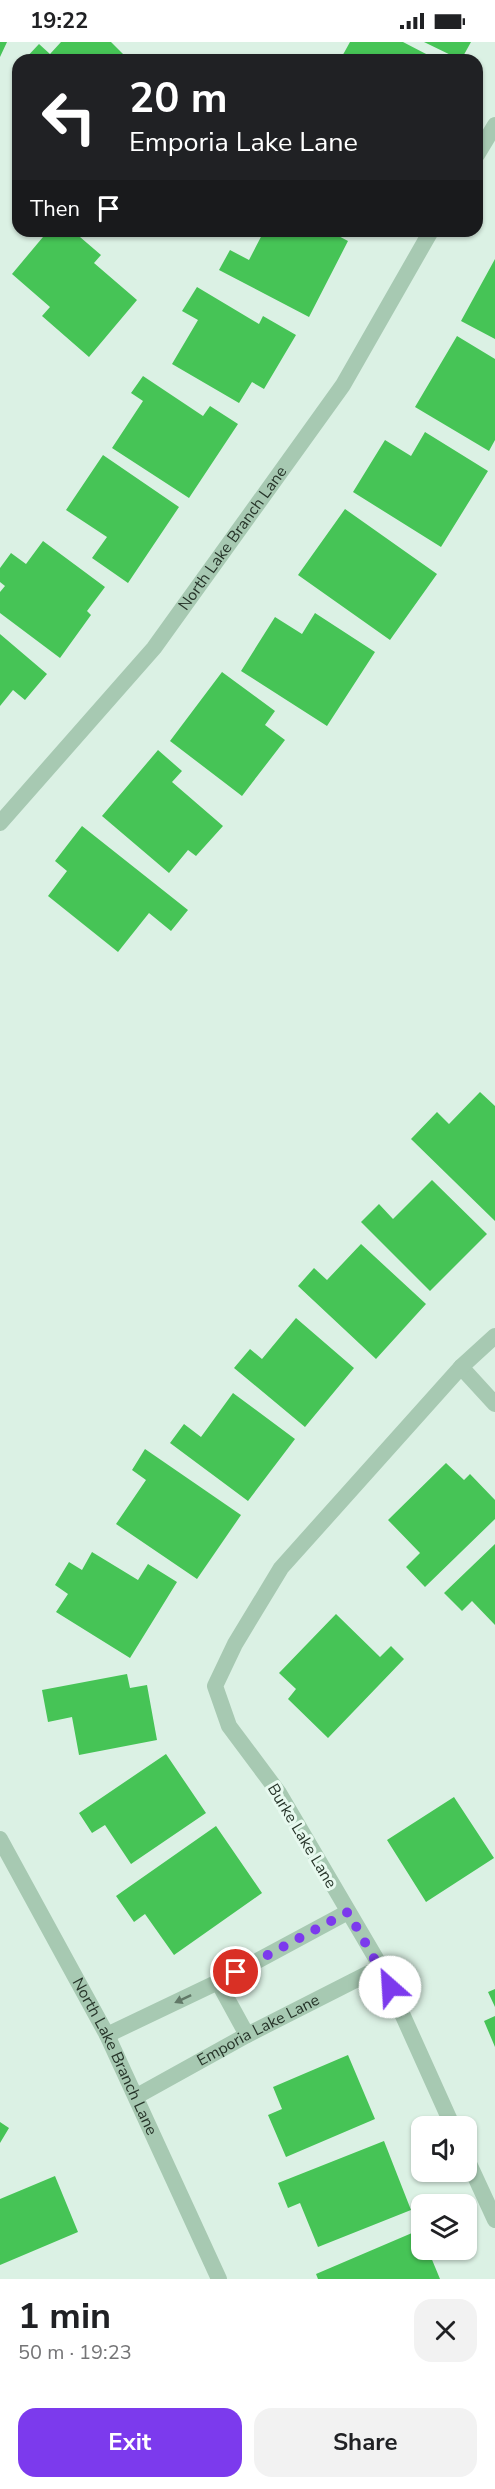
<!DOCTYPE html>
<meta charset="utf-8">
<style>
body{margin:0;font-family:"Nunito Sans",sans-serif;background:#f2f2f2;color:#202124;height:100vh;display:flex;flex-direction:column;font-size:22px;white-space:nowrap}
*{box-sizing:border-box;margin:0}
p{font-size:20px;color:#757577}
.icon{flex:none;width:33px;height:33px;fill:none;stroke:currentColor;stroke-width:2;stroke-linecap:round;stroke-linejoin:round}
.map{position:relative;height:2237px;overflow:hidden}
.panel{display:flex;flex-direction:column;background:#fff;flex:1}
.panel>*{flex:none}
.top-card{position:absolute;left:12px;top:12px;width:471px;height:183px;border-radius:18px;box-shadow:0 2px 4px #0004;background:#202124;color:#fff;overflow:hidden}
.fabs{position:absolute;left:411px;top:2074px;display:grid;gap:12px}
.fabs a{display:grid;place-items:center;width:66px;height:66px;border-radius:12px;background:#fff;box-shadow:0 2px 4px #0004;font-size:30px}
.pin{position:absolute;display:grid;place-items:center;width:51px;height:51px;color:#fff;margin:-26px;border:3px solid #fff;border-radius:50%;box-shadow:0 2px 6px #0007}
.me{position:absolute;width:66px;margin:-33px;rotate:334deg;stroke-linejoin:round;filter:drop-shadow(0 0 4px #0008)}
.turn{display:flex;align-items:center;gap:21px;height:126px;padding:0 18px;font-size:27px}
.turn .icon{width:78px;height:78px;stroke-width:2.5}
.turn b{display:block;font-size:42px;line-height:51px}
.then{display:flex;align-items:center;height:57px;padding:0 18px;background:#0003;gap:12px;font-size:22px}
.round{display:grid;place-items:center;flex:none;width:63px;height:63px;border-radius:18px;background:#f2f2f2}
.headline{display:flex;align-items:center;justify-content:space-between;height:102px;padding:0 18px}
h1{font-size:36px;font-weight:700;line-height:45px}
.action{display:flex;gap:12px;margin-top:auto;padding:12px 18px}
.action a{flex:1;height:69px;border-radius:18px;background:#7c3aed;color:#fff;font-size:24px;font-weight:700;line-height:69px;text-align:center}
.action a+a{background:#f2f2f2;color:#202124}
.status{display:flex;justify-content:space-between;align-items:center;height:42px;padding:0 30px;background:#fff;direction:ltr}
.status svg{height:16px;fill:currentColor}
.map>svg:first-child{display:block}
.building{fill:#46c456}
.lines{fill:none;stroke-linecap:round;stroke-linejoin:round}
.minor{stroke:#a7c9b2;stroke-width:16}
.tertiary{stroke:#a7c9b2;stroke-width:16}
.oneway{fill:#617867}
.route{stroke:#7c3aed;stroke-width:10;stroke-dasharray:0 18}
.labels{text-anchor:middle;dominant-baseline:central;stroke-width:6;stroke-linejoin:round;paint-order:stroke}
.street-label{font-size:16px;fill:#27352a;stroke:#e7f9ef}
</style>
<div class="status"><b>19:22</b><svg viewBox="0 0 49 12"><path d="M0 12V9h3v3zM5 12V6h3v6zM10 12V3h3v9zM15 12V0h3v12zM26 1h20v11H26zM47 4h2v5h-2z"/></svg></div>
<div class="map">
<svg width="495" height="2237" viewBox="0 0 495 2237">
<rect width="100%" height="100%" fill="#dbf1e4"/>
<path class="building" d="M0 0H7L0 15Z
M61 0H111L129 18H24L39 2 50 12Z
M350 0H403L428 13 425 18H340Z
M424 0H471L461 18Z
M48 189H73L101 213 94 221 137 258 89 315 42 274 50 265 12 232Z
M264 189H303L312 193 314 189H329L348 199 309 275 219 228 230 208 249 218Z
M495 217V297L461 279Z
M197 245 259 282 263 274 296 293 264 347 252 340 239 361 172 322 198 278 182 269Z
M457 294 495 317V398L489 409 415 365Z
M143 334 203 374 210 364 238 382 189 456 112 406 143 359 131 351Z
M425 390 488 429 441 505 353 450 385 398 411 414Z
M103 413 179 465 128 541 92 516 107 495 66 468Z
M345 467 437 532 390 598 298 533Z
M43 499 105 545 87 569 91 573 60 616 0 571V550L5 544 0 540V526L11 511 26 522Z
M315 571 375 610 327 684 241 629 275 575 302 592Z
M0 592 47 632 25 658 13 648 0 664Z
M222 630 275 669 265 683 285 698 242 754 170 699Z
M158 708 182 729 172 740 223 784 196 814 188 808 169 831 102 774Z
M82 784 188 868 171 889 149 871 118 910 48 854 67 829 55 819Z
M480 1050 495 1064V1179L411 1097 437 1070 449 1082Z
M432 1138 487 1192 430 1249 361 1180 379 1162 393 1177Z
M361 1202 426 1262 376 1317 298 1244 314 1226 327 1238Z
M296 1276 354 1326 305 1385 234 1326 250 1307 262 1317Z
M233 1351 295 1397 248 1459 170 1401 184 1382 201 1395Z
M145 1407 241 1473 197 1537 116 1482 146 1438 132 1428Z
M446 1421 464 1438 470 1432 495 1458V1477L425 1545 406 1525 420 1511 388 1478Z
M495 1502V1583L472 1559 462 1569 444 1551Z
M92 1510 138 1538 148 1522 177 1540 130 1616 56 1570 68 1552 55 1543 69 1520 82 1528Z
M336 1572 380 1615 391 1604 404 1617 328 1696 288 1657 296 1647 279 1631Z
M127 1632 130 1646 147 1643 157 1698 79 1713 72 1675 48 1680 42 1648Z
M166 1712 206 1771 131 1822 105 1783 92 1791 79 1771Z
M454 1755 494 1816 426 1860 387 1798Z
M216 1784 262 1851 174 1913 145 1872 134 1880 116 1854Z
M495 1947V1965L488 1950Z
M495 1974V2005L484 1979Z
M348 2013 375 2077 286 2115 268 2073 282 2067 273 2045Z
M0 2080 9 2086 0 2101Z
M384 2099 411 2168 318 2205 300 2161 288 2166 278 2141Z
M55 2134 78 2190 0 2223V2157Z
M419 2188 422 2208H428L440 2237H318L316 2232Z"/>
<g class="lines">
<g class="minor">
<path d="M477 113 495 83"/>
<path id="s1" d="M0 781 154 606 343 343 431 189"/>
<path d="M461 1325 495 1362"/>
<path d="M218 1940 247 1993"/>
<path d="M107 1993 218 1940 348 1870"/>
<path id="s2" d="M137 2054 247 1993 381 1925"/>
<path d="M453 2085 381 1925 279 1751 229 1684 215 1644 235 1602 281 1526 461 1325 495 1294"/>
<path d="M466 2115 495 2178"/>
</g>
<path class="tertiary" id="s3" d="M0 1797 107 1993 219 2237"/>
</g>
<defs><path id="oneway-solid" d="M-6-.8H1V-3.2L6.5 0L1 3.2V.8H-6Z" transform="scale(1.5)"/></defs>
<use class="oneway" href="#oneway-solid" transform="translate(183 1957) rotate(155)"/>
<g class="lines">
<path class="route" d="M236 1930 348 1870 390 1945"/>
</g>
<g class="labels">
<g class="street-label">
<text stroke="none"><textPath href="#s1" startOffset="368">North Lake Branch Lane</textPath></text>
<text transform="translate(302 1794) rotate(59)">Burke Lake Lane</text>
<text stroke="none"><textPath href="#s2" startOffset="138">Emporia Lake Lane</textPath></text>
<text stroke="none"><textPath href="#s3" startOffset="246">North Lake Branch Lane</textPath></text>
</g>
</g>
</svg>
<div class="fabs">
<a><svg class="icon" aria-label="sound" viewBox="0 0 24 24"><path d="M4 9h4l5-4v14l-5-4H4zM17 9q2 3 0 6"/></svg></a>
<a><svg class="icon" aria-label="layers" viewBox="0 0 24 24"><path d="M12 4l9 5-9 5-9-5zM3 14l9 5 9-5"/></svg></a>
</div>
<div class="pin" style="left:236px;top:1930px;background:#d93025"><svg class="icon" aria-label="arrive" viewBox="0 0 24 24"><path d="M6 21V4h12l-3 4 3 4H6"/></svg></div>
<svg class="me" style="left:390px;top:1945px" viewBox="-20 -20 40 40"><circle r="19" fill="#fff"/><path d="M0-13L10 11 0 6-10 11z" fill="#7c3aed"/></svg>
<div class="top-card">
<div class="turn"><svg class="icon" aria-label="left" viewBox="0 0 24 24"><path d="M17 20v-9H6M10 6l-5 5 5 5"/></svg><div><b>20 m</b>Emporia Lake Lane</div></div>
<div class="then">Then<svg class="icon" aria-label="arrive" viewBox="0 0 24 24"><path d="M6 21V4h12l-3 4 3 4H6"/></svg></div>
</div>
</div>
<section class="panel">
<div class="headline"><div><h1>1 min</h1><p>50 m · 19:23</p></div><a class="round"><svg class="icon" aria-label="close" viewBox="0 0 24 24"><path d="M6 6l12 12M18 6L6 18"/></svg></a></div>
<div class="action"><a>Exit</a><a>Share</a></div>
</section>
